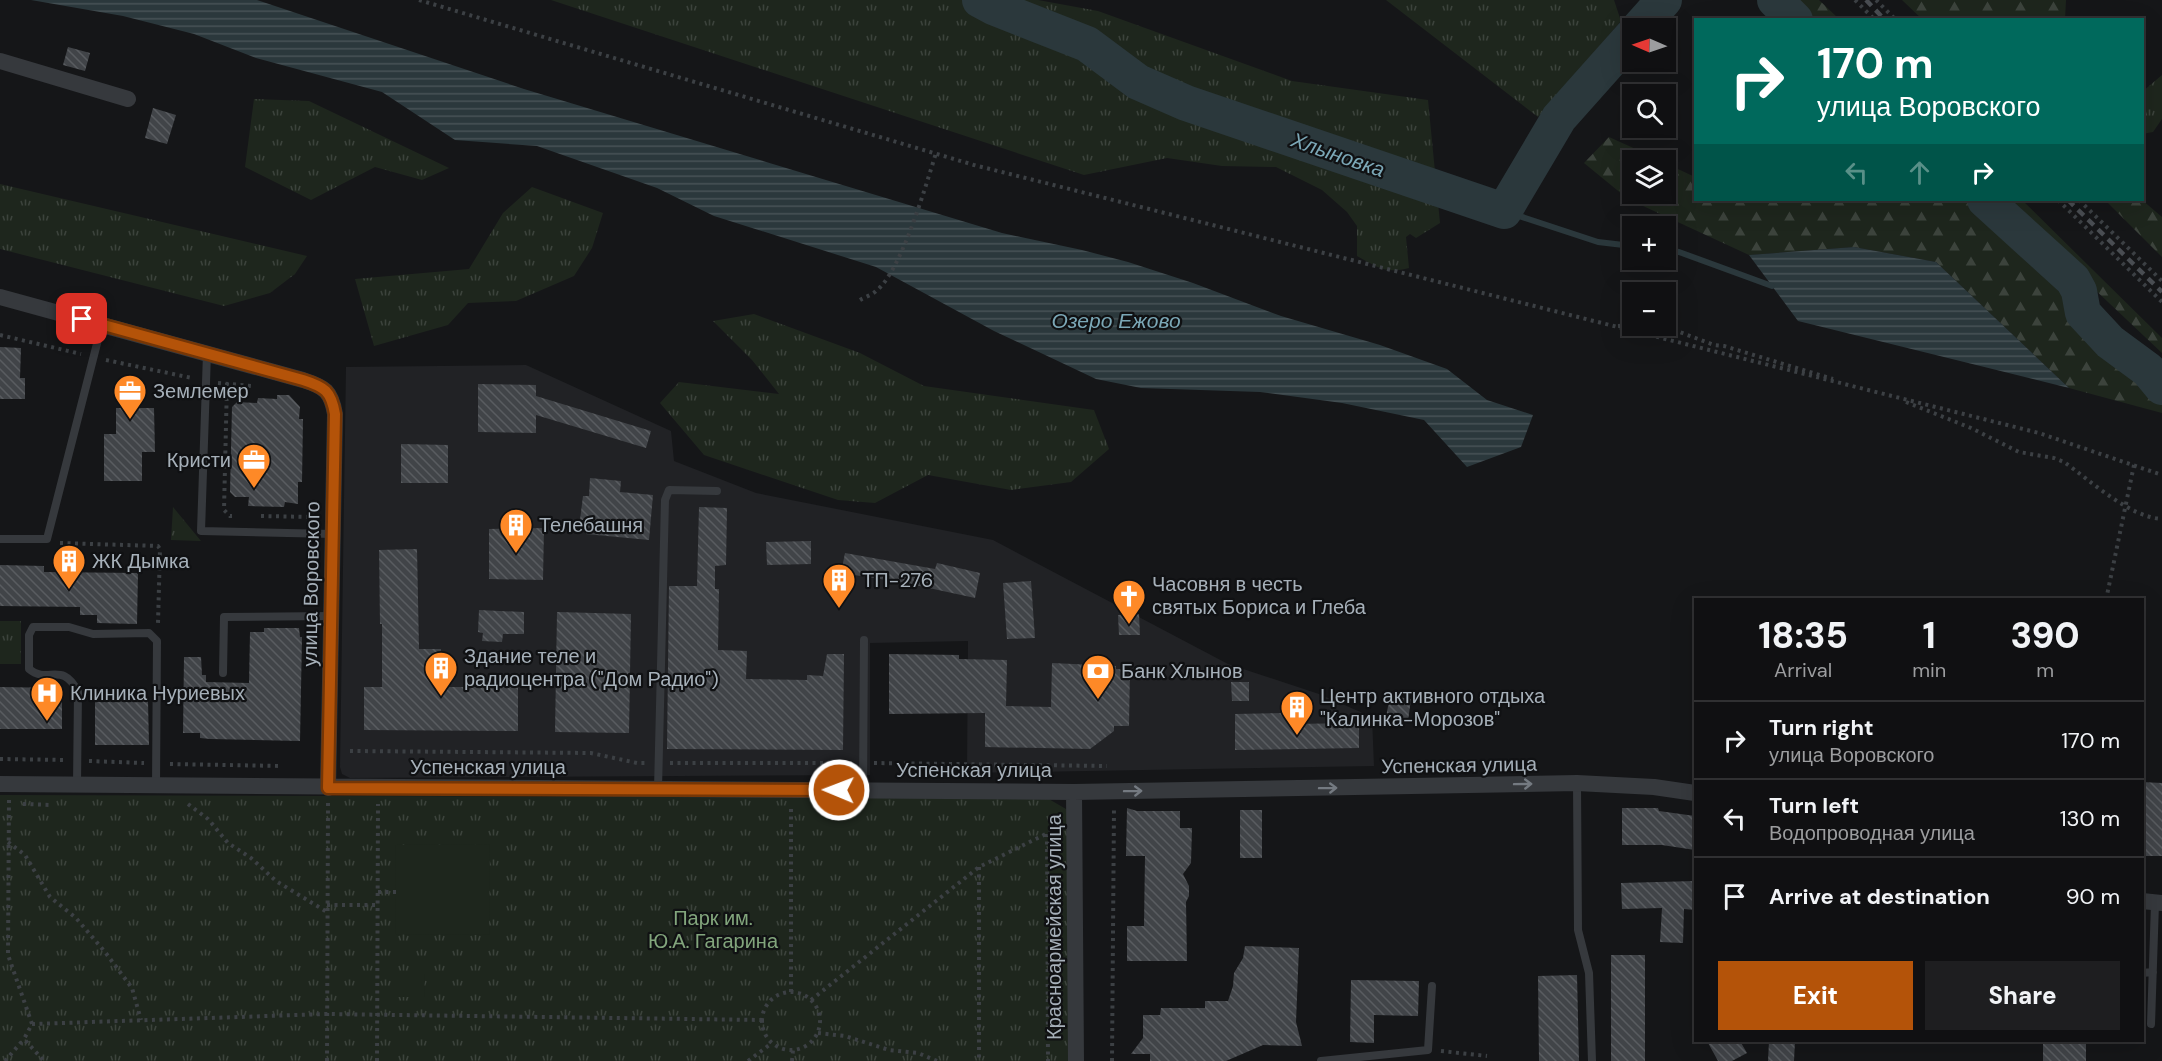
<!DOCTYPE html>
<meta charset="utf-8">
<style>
body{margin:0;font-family:"DM Sans",sans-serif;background:#1e1e20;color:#f1f3f6;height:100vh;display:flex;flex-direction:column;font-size:22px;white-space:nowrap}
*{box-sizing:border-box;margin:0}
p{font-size:20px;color:#9c9d9f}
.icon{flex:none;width:33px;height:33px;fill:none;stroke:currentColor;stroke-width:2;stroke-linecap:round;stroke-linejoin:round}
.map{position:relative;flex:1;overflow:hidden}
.panel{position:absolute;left:1694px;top:598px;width:450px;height:444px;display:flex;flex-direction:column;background:#101012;border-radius:0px;box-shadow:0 6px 24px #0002,0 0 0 2px #303032}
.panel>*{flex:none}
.hud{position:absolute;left:1694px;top:18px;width:450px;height:183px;border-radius:0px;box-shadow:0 6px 24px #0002,0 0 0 2px #303032;background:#00695c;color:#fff;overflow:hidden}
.needle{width:39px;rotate:272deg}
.fabs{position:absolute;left:1622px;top:18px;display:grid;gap:12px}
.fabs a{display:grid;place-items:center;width:54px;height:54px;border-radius:0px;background:#101012;box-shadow:0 6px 24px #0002,0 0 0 2px #303032;font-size:30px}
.pin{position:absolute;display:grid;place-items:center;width:51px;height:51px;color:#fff;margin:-26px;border-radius:12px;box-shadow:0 3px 9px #0006}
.me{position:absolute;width:66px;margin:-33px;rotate:271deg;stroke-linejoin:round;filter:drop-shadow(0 0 4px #0008)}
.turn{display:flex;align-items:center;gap:21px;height:126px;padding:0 24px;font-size:27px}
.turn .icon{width:78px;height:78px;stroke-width:2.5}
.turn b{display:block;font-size:42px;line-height:51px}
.lanes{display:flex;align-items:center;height:57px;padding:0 24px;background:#0003;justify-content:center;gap:30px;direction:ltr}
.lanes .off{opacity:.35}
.eta{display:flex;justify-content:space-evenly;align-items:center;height:102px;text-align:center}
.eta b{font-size:36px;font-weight:800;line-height:42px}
.button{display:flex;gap:12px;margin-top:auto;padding:12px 24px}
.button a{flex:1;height:69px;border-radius:0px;background:#b45309;color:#fff;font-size:24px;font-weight:800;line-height:69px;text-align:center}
.button a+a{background:#1e1e20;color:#f1f3f6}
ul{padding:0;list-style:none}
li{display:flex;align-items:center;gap:18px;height:78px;padding:0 24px;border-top:2px solid #303032}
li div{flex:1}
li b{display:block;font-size:22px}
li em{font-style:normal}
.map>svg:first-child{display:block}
.built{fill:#212225}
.grass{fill:url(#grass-tufts)}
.forest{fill:url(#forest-firs)}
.garden{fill:#1e261d}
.water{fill:url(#water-rules)}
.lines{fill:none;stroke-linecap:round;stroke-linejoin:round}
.stream{stroke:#2b383c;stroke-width:6}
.river{stroke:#2b383c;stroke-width:36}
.building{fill:url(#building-back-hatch)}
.path{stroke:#3c4044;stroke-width:4;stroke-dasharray:3 4.5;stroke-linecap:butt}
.lane{stroke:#36393d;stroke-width:8}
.street{stroke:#36393d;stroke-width:16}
.rail{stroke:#494d52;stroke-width:4.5;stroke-dasharray:8 6;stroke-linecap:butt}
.oneway{stroke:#747a81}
.route-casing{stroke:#753606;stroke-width:15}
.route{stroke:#b45309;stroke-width:10}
.labels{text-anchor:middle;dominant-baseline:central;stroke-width:4.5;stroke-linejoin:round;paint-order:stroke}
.poi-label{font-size:20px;fill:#a6b0b9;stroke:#101113;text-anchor:start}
.street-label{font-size:20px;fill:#a6b0b9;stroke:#101113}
.park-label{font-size:20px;fill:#82a57c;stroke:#101113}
.water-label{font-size:21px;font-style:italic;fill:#7ba7b6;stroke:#101113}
</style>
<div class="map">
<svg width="2162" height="1061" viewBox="0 0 2162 1061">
<defs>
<pattern id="grass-tufts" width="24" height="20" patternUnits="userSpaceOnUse" patternTransform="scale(1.5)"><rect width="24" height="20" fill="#1e261d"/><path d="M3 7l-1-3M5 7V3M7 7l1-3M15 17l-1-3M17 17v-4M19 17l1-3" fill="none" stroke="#3c433c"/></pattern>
<pattern id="forest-firs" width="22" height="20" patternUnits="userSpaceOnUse" patternTransform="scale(1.5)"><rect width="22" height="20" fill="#1e261d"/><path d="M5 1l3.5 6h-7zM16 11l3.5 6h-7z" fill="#3c433c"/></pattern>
<pattern id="water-rules" width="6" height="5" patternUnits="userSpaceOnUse" patternTransform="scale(1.5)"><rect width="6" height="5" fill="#2b383c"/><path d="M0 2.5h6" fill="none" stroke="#475256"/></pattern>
<pattern id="building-back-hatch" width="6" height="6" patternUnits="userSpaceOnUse" patternTransform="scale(1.5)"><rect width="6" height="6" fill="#414448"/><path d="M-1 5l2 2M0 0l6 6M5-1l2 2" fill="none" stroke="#595c60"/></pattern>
</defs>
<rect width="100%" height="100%" fill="#151618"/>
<path class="built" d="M526 365 671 431 674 461 756 493 993 540 1228 664 1319 694 1372 717 1374 766 967 773 968 641 870 643V775L350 778 342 774 340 767 346 367Z"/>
<path class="grass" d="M551 0H1038L1098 11 1292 81 1428 100 1440 223 1416 238 1410 234 1406 237 1409 268C1386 274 1377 267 1357 256V226L1347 212 1322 190 1276 167 1222 166 1167 158 1084 175Z
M1386 0H1614L1621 21 1538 117Z
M2162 75V119L2153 132 2142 134V92Z
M254 99 309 101 449 168 422 180 375 167 311 200 245 167Z
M0 184 307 256 295 274 270 293 224 306 0 249Z
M532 187 603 213 592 248 574 276 516 301 468 303 448 325 374 346 355 279 469 269 503 213Z
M754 314 860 353 924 386 1094 410 1109 449 1071 482 1011 490 928 475 875 503 838 500 704 455 660 403 679 382 779 394 752 360 713 321Z
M173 507 201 541 171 540Z
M0 621H21V664H0Z
M0 795 1047 798 1066 809 1071 824 1076 1061H0Z"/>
<path class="forest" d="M1790 0H1819L1839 19H1810Z
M1902 0H2066L2065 19 1923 20Z
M1609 137 1660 160H1632V194H1665V163L1695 177V200H1975L2162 374V413L2069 388 1936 262 1854 247 1749 255 1628 199 1584 163Z
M2000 200H2022L2162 338V353Z
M2105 200H2142L2162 217V257Z"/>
<path class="garden" d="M490 844 489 935 395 934 396 845Z
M397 974H425L424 997H397Z"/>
<path class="water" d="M31 0H257L524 89 1002 233 1082 250 1128 262 1193 283 1281 316 1380 345 1447 369 1487 400 1533 415 1521 447 1467 467 1424 420 1342 403 1260 392 1141 388 1096 379 994 331 876 267 714 216 657 188 537 146 455 140 382 92 256 58 194 34 123 16Z
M1854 247 1936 262 2069 388 1798 321 1749 255Z"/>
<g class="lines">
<path class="stream" d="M1504 211 1598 242 1632 246
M1665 250 1679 252 1772 286"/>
<path class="river" d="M980 0 993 7 1087 44 1138 82 1186 103 1504 211 1559 118 1632 36
M1775 0 1795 20
M1639 28 1664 0
M1985 200 2073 280 2079 291 2083 313 2110 342 2148 370 2162 387"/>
</g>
<path class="building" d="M68 47 90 53 85 71 63 65Z
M153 108 176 115 167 144 145 138Z
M0 347 21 348 20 378H25V399H0Z
M478 384 536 385V396L651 431 646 448 536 415V433L478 432Z
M277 395H289L300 407 299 419H303L302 482H298V504L285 502 284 507 248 506 249 497H235L230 492 232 407 237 402 257 403 258 398 277 399Z
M116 408H154L155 452H142V481H104V434H116Z
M401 444 448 445V483H401Z
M590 478 621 481 620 492 653 495 649 540 586 534 587 520H580L583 496H589Z
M699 507 727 508 726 565 715 566V589H719L718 650 747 651 746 679 807 680V675L823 676 827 654H844L843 750 667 749 669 586H697Z
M544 528 543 580 489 579V529Z
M811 541V564L767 565 766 542Z
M417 549 419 649H441L440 687H518V731L364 730V687H382V624H380L379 550Z
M845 553 935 569 937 563 980 573 975 598 906 583 841 573Z
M0 565 44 566V572L138 573 137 624 97 623V615H80V607L0 606Z
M1031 581 1035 638 1007 639 1003 583Z
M479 610 524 612V634H503L502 642 482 641 483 633 478 632Z
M557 612 631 614 629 733 555 732Z
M1139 614 1140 635H1119L1118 615Z
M264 628H299L300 637H302L300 741 210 739 200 738V733H183L184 657H201L202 675H206V682L249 683 250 632H264Z
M889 654 959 655V659L1007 660 1006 706 1051 707 1052 663 1116 666V669L1130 670 1129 726H1114V731L1090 749 985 747V713L889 714Z
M1231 682H1249V701H1232Z
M0 687 62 688V729H0Z
M1390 696 1411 699 1408 721 1386 717Z
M148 701 149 745H95V702Z
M1289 713 1290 724 1359 723V748L1235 750V714Z
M2142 782 2162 783V856H2142Z
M1127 808 1137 811H1180V828H1192L1191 863 1183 874 1189 886V896L1186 902 1187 961H1127V926H1144L1145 856H1126Z
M1622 808H1658L1659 811 1695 816V850L1662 845H1622Z
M1240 810H1262V858H1240Z
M1695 881V910L1684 909 1683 943 1660 942 1662 908 1622 909 1621 883Z
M1245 946 1299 948 1296 1022 1302 1046 1263 1045 1226 1061H1150V1054H1131L1143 1038V1015H1160L1161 1008H1205V1001H1228L1233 986 1234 973 1243 958Z
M1611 955H1645V1061H1611Z
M1577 975 1579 1061H1539L1538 976Z
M1351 980 1419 981 1418 1016 1374 1015V1043L1350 1042Z
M1707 1041H1740L1747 1053 1732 1061H1718Z
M1769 1041H1795L1794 1061H1768Z
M2043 1041H2086V1061H2043Z"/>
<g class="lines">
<path class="path" d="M419 0 974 165 2039 433 2162 475
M1855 0 1875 20
M1876 0 1896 20
M2058 200 2162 302
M2079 200 2162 281
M860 300C865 297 872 295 876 291 901 272 926 185 936 153
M1618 326 1632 325
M1644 326 1669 328 1714 345 1724 346 1833 379
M0 335 81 354
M106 360 192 378
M218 383 252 386
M227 383 224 510 230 516H232
M1906 402 1971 428 2019 452 2054 458 2064 462C2091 481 2129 517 2162 519
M261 516 313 517 315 514
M60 543 158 546 160 549 158 623
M2106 600 2134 465
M350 751 591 753 637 763H648
M0 759 66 760
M89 761 144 763
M670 763H852
M874 763 1107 766
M170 764 282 766
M9 800 8 955 32 1024 24 1039 44 1061
M23 804 52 805
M188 804 208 819 228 843 251 858 276 881 327 912
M1047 834 1048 1061
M8 842 25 855 50 897 76 918 105 952 132 988 141 1020
M979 867V1061
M378 892H396
M327 905H378
M791 992V807
M762 1021a29 29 0 1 1 58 0a29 29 0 1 1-58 0Z
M811 1000 979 867 1058 828
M32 1024 327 1014 762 1020
M818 1033 845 1036 889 1050 918 1053 937 1061
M1441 1051 1487 1056
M5 1061 24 1039
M327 1061 328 803
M377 1061 378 804
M748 1061 772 1043
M792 1061 793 1050
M1112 1061 1114 807"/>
<path class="lane" d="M207 353 201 531 333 534
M0 539H47L102 324
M223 673 224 617 331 616
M1577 783 1578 930 1589 973 1592 1061
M77 785 78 692C62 660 48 685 29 669V635L33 627H69L93 634 149 633 157 641 156 786
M658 789 665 500 669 490 717 491
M863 790 864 640
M2142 973 2153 972
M2151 1024 2155 903
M1321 1061 1428 1050 1432 986"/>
<path class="street" d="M0 61 128 99
M0 297 303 380C325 387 331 391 335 414L328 788
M0 784 1074 792 1577 783 1654 787 1695 793
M1074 792 1076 1061
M2142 901 2162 903"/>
<path class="rail" d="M1866 0 1885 20
M2068 200 2162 292"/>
</g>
<defs><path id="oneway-shaft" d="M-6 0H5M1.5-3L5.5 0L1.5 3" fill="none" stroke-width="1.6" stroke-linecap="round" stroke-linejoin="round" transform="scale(1.5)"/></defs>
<g class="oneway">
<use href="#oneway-shaft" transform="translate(1523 784) rotate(-1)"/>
<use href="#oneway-shaft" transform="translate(1328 788) rotate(-1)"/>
<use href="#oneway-shaft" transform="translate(1133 791) rotate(-1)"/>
</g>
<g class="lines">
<defs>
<path id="route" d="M82 319 303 380C325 387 331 391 335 414L328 788 839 790"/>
</defs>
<use href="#route" class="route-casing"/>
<use href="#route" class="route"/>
</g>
<defs>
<symbol id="office-pin" viewBox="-11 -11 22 30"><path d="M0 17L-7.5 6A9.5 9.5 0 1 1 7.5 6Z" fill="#fe8927" stroke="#101113"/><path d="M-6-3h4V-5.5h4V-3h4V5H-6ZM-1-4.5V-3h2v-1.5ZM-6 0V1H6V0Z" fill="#fff"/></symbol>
<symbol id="building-pin" viewBox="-11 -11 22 30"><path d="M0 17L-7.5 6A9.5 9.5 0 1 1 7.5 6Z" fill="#fe8927" stroke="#101113"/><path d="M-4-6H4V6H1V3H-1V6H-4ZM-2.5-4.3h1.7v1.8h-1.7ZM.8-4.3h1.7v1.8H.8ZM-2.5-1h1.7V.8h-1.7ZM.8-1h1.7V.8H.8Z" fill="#fff"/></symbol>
<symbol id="church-pin" viewBox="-11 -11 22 30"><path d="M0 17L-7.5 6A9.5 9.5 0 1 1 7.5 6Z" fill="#fe8927" stroke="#101113"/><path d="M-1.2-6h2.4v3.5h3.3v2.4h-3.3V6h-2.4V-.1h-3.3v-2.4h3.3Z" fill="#fff"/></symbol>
<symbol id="bank-pin" viewBox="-11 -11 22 30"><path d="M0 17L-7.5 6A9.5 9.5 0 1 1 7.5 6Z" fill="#fe8927" stroke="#101113"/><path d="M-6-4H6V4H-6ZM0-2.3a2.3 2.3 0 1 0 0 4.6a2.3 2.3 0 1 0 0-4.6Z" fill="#fff"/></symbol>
<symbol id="hospital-pin" viewBox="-11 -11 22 30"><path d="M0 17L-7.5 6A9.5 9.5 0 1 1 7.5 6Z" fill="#fe8927" stroke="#101113"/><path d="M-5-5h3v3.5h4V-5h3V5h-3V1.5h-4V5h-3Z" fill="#fff"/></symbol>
</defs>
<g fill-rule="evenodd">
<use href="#office-pin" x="111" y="372" width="38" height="52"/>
<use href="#office-pin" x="235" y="441" width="38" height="52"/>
<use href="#building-pin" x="497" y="506" width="38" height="52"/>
<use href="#building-pin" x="50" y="542" width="38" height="52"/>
<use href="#building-pin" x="820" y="561" width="38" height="52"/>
<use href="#church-pin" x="1110" y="577" width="38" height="52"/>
<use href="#building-pin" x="422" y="649" width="38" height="52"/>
<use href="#bank-pin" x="1079" y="652" width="38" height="52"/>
<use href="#hospital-pin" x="28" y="674" width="38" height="52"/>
<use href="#building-pin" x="1278" y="688" width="38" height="52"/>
</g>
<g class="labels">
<g class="poi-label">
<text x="153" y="391">Землемер</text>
<text x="231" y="460" text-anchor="end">Кристи</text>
<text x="539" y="525">Телебашня</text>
<text x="92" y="561">ЖК Дымка</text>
<text x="862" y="580">ТП-276</text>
<text x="1152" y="584">Часовня в честь<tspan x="1152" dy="23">святых Бориса и Глеба</tspan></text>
<text x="464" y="656">Здание теле и<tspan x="464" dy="23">радиоцентра ("Дом Радио")</tspan></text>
<text x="1121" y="671">Банк Хлынов</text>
<text x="70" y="693">Клиника Нуриевых</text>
<text x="1320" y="696">Центр активного отдыха<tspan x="1320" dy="23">"Калинка-Морозов"</tspan></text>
</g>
<g class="street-label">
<text transform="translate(311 584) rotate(-89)">улица Воровского</text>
<text transform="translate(1459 765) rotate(-1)">Успенская улица</text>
<text x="488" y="767">Успенская улица</text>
<text x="974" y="770">Успенская улица</text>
<text transform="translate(1054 927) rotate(-90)">Красноармейская улица</text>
</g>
<g class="park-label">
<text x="713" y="918">Парк им.<tspan x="713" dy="23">Ю.А. Гагарина</tspan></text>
</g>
<g class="water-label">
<text transform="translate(1338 155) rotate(19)">Хлыновка</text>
<text x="1116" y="321">Озеро Ежово</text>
</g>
</g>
</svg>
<div class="fabs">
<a><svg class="needle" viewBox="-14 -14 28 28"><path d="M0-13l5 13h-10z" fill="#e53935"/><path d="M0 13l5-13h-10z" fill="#9c9d9f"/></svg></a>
<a><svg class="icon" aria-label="search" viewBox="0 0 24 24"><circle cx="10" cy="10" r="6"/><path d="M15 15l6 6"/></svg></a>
<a><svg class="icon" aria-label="layers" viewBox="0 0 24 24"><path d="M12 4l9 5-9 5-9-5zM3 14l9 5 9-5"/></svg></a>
<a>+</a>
<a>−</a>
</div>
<div class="pin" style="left:82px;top:319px;background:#d93025"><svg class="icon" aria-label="arrive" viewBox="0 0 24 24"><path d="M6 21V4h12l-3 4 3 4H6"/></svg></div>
<svg class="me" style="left:839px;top:790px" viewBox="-20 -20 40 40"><circle r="17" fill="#b45309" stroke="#fff" stroke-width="3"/><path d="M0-11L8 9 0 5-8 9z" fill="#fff"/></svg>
<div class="hud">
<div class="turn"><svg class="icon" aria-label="right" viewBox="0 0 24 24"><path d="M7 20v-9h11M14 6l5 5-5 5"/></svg><div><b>170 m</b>улица Воровского</div></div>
<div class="lanes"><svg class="icon off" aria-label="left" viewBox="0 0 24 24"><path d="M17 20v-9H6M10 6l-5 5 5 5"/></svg><svg class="icon off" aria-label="ahead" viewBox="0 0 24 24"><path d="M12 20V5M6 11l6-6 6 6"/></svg><svg class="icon" aria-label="right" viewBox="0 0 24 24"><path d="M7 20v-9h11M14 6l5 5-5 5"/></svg></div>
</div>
<section class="panel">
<div class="eta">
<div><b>18:35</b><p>Arrival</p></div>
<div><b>1</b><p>min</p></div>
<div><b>390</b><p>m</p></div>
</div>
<ul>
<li><svg class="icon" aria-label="right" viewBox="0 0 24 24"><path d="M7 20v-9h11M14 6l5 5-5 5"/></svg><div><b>Turn right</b><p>улица Воровского</p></div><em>170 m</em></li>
<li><svg class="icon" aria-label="left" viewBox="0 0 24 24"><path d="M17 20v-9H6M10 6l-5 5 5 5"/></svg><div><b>Turn left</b><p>Водопроводная улица</p></div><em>130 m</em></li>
<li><svg class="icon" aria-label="arrive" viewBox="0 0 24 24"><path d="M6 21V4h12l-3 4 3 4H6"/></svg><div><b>Arrive at destination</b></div><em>90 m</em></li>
</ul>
<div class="button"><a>Exit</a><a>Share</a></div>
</section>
</div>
